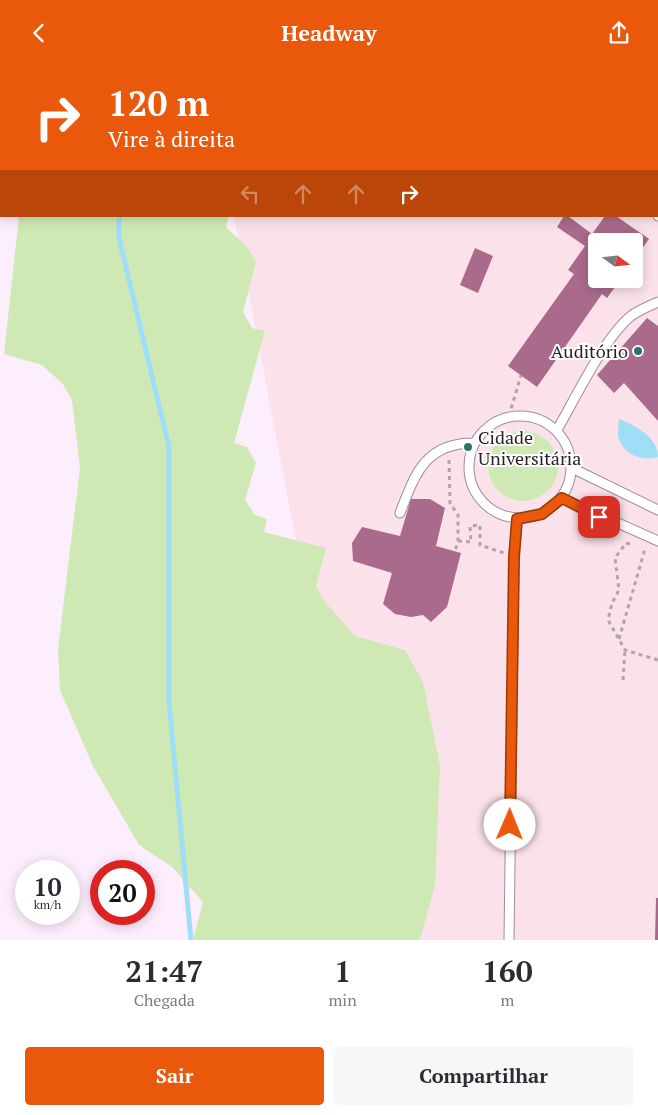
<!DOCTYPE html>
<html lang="pt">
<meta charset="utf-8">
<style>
body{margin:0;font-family:"PT Serif",serif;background:#f7f7f7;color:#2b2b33;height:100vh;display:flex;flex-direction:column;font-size:19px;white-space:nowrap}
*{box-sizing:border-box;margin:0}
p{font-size:16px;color:#7c7c81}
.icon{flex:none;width:28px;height:28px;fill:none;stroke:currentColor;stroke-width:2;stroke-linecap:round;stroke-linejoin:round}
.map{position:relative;height:875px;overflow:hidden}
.drawer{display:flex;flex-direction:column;background:#fff;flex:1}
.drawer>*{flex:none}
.hud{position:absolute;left:0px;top:0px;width:659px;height:152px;box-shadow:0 2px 12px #0003;background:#ea580c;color:#fff;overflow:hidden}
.needle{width:32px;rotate:105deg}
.tools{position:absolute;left:588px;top:168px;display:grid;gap:10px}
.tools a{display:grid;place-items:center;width:55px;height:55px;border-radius:5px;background:#fff;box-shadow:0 2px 12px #0003;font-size:25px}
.speed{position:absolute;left:15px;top:795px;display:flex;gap:10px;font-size:25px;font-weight:700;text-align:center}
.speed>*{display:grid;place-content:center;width:65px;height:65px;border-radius:50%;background:#fff;box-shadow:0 2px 12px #0003;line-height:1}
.speed small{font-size:12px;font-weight:400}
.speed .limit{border:8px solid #d22;background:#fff;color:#111}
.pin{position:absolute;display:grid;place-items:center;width:42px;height:42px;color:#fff;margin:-21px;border-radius:10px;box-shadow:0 2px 8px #0006}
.me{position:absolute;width:55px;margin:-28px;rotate:1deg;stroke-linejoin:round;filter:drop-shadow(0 0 4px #0008)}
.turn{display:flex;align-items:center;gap:18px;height:105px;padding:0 25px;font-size:22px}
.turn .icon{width:65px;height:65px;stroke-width:2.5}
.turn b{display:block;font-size:35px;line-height:42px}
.lanes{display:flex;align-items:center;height:48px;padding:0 25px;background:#0003;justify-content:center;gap:25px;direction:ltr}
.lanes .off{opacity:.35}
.eta{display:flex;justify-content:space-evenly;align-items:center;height:85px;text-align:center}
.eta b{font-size:30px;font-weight:700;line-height:35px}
.primary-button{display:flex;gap:10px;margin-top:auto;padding:10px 25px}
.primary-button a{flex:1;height:58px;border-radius:5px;background:#ea580c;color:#fff;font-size:20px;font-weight:700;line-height:58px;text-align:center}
.primary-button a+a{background:#f7f7f7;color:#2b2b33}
header{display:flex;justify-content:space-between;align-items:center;height:65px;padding:0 25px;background:#ea580c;color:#fff;font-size:22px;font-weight:700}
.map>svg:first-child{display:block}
.education{fill:#fbe2ea;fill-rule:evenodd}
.green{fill:#cfe9b5}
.water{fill:#9edef7}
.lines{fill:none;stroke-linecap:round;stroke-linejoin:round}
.stream{stroke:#9edef7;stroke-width:5}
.building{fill:#aa6a8c}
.lane-casing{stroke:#9e8c9e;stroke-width:11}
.path{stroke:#b0a4b0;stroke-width:3;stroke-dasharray:4 4;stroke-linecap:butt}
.lane{stroke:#fff;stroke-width:9}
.route-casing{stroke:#983908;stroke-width:12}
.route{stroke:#ea580c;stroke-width:9}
.poi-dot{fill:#2b736c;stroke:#fff;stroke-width:2}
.labels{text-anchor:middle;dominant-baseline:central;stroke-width:4;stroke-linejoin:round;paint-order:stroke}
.poi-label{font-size:18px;fill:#261f26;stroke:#fff;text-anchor:end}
</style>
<header><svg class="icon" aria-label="back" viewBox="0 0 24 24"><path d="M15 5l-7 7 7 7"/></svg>Headway<svg class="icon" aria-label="share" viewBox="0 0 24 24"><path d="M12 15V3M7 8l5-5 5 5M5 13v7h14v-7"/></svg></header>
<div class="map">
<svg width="658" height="875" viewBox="0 0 658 875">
<rect width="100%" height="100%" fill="#fdeefd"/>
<path class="education" d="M347 0H658V875H349L310 550 234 151H658V1ZM596 176H634V214H596Z"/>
<path class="green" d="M19 151H229L226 162 247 182 256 197 243 247 252 263 265 266 234 378 247 382 256 398 245 435 255 450 267 454 264 467 326 483 316 521 325 537 355 571 405 585 423 617 440 701 435 820 420 875H193L203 837 172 802 139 780 93 701 60 625 58 584 80 403 72 335 63 319 42 300 4 289Z
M488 401a35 35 0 1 1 70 0a35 35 0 1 1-70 0Z"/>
<path class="water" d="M619 354C636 361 658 372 658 392 643 397 624 390 619 374 617 369 619 360 619 354Z"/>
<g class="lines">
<path class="stream" d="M119 1V0
M119 151V173L169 382V637L191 875"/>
</g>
<path class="building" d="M564 151H568L592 169 605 151H616L649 174 634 195V176H596V214H621L607 233 602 229 537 322 508 301 574 209 568 205 585 181 557 162Z
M475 183 493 191 478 228 460 220Z
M647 253 658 261V356L624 318 614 328 597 310Z
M411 434H430L445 443 436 481 461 488 447 542 431 557 423 550 411 552 395 549 383 539 392 508 353 496 352 478 362 462 400 471Z
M656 833H658V875H655Z"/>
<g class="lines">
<defs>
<path id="lane" d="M627 0 628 1
M658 148V151
M469 402a51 51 0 1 1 102 0a51 51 0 1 1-102 0Z
M557 365C575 334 604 273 631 251 639 245 649 241 658 237
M572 403 658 445
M562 433 658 476
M400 448C415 409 425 378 474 378
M509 875 514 492 517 454"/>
</defs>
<use href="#lane" class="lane-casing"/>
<path class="path" d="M509 351 521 310
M449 395 450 438 458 450V476L455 486
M458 476 471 477 470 461 480 460V480L504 488
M630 479 626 478 615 493 619 525 612 538 608 555 625 585 658 595
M619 574 645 484
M623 615 625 585"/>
<use href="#lane" class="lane"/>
</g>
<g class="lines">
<defs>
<path id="route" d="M510 760 514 492 517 454 542 449 562 433 599 452"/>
</defs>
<use href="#route" class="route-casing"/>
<use href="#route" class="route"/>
</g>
<g class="poi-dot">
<circle cx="638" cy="286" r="5"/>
<circle cx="468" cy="382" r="5"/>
</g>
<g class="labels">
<g class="poi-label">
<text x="628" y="286">Auditório</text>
<text x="478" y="372" text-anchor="start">Cidade<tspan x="478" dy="21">Universitária</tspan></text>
</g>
</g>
</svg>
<div class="tools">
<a><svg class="needle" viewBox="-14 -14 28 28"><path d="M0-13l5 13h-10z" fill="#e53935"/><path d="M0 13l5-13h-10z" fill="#7c7c81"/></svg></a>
</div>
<div class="speed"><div>10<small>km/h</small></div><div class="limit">20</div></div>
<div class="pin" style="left:599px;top:452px;background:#d93025"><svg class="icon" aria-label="arrive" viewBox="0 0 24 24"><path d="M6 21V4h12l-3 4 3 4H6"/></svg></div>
<svg class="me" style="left:510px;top:760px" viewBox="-20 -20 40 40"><circle r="19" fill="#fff"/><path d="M0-13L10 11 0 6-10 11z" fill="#ea580c"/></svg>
<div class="hud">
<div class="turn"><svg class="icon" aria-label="right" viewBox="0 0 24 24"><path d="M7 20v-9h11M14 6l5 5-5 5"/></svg><div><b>120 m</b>Vire à direita</div></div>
<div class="lanes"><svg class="icon off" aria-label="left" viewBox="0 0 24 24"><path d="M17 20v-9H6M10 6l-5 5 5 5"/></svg><svg class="icon off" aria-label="ahead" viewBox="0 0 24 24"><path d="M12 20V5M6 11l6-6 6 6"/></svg><svg class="icon off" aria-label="ahead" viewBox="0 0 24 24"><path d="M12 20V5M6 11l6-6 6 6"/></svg><svg class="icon" aria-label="right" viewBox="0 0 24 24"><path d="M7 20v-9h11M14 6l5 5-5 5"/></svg></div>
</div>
</div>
<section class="drawer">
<div class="eta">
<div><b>21:47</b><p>Chegada</p></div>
<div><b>1</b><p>min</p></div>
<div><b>160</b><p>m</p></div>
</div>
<div class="primary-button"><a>Sair</a><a>Compartilhar</a></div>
</section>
